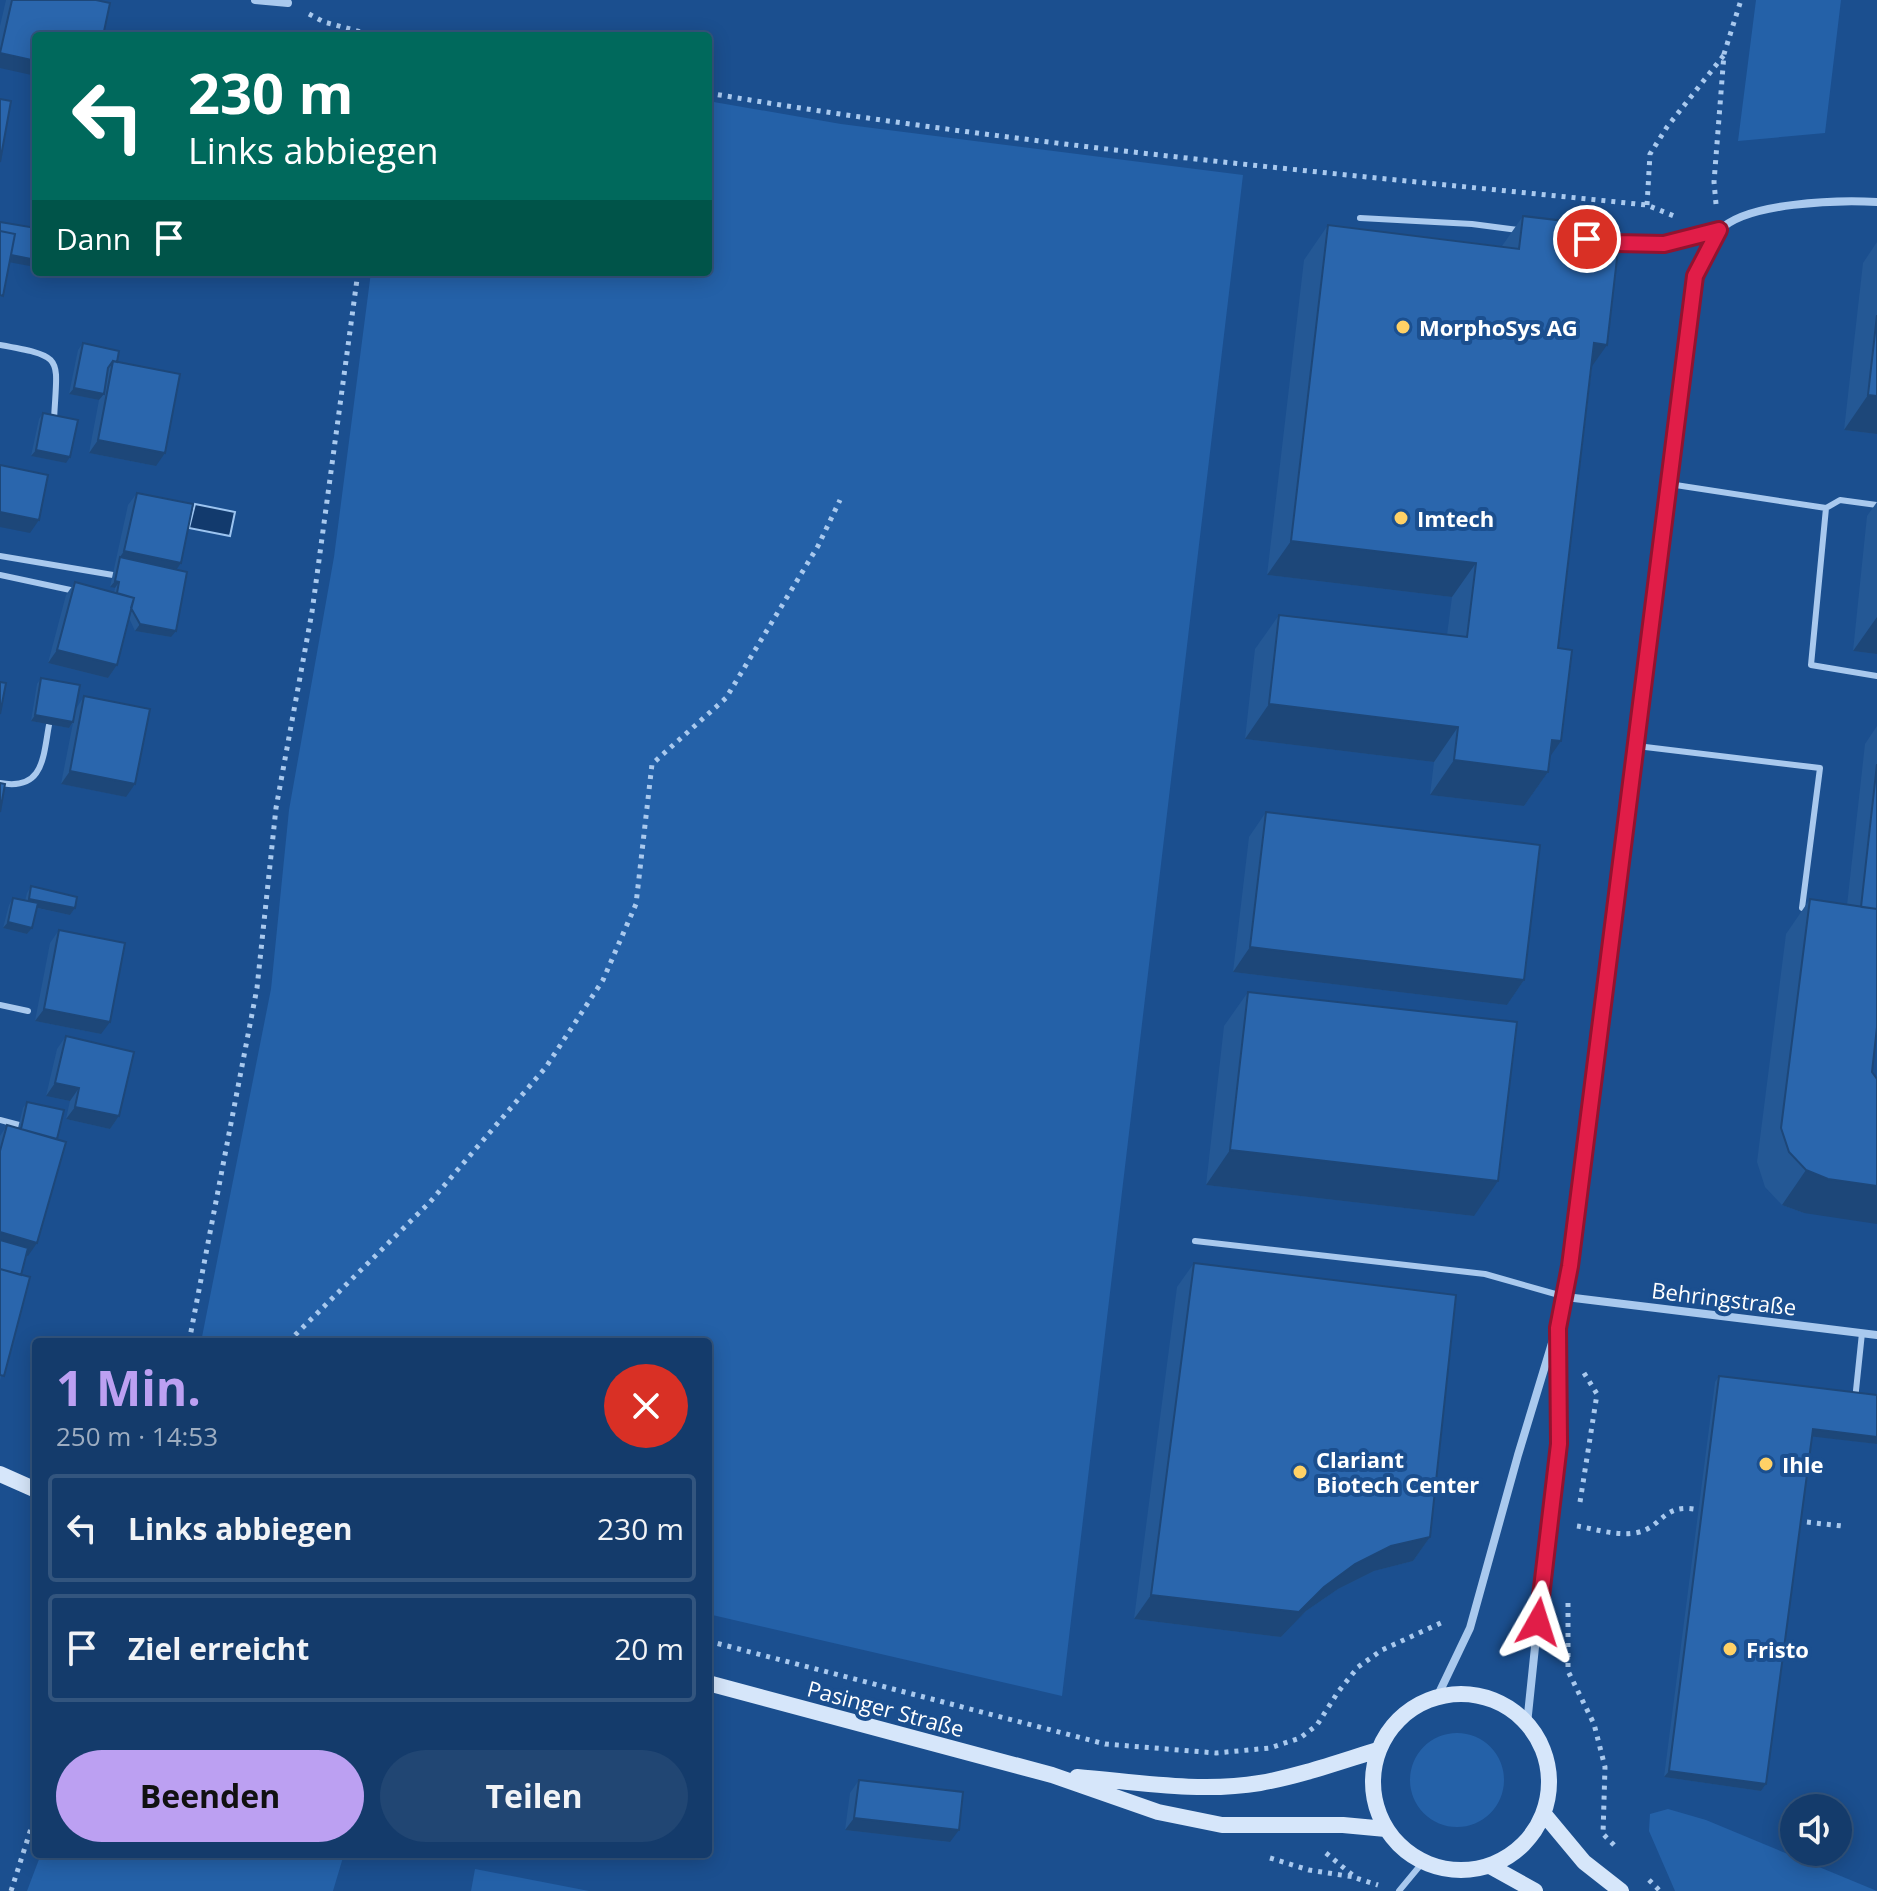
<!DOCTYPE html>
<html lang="de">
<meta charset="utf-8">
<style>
body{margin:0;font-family:"Open Sans",sans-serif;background:#214673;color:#f1f3f6;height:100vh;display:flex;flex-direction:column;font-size:30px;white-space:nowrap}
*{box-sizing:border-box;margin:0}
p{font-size:26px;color:#9dadc1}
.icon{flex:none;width:44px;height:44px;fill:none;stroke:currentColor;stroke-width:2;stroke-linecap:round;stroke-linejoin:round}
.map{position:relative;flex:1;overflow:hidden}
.sheet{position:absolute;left:32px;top:1338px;width:680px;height:520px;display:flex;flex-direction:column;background:#143b6b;border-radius:8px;box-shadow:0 4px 20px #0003,0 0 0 2px #33557e}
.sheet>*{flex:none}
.hud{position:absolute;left:32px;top:32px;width:680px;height:244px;border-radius:8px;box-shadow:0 4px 20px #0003,0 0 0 2px #33557e;background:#00695c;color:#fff;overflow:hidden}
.tools{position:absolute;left:1780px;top:1794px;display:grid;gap:16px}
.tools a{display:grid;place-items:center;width:72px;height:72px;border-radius:50%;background:#143b6b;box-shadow:0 4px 20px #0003,0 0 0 2px #33557e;font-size:40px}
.pin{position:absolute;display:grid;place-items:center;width:68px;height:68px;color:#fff;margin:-34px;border:4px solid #fff;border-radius:50%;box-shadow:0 2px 8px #0007}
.me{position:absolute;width:88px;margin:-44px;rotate:6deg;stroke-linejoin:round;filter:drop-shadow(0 0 6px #0008)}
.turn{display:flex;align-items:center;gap:28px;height:168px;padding:0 24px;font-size:36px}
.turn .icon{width:104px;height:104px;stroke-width:2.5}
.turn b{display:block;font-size:56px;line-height:68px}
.then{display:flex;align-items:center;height:76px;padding:0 24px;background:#0003;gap:16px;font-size:30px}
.round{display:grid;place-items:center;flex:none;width:84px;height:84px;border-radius:42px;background:#214673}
.overview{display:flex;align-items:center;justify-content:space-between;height:136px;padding:0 24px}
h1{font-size:48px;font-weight:700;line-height:60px;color:#bca0f2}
.primary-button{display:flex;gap:16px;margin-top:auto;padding:16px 24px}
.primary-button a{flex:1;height:92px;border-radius:48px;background:#bca0f2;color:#111;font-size:32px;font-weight:700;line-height:92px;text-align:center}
.primary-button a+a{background:#214673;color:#f1f3f6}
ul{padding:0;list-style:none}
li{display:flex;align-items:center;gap:24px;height:108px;margin:0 16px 12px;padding:0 8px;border:4px solid #33557e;border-radius:8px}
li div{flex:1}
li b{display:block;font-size:30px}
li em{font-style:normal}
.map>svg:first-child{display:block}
.green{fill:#2461a8}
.water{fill:#123a6d;stroke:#9cc4f0;stroke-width:2}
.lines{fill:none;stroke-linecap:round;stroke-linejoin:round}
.path{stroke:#a9c9ee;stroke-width:5;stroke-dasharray:4 6;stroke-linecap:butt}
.service{stroke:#a9c9ee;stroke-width:6}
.minor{stroke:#a9c9ee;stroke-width:8}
.secondary{stroke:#d6e6fa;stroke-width:16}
.wall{fill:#245895}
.shaded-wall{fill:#1d4779}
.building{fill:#2a66ad;stroke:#1d4779;stroke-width:2}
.route-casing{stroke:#92132f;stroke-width:20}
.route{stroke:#e11d48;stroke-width:14}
.poi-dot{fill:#ffd166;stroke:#1b4f8f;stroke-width:3}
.labels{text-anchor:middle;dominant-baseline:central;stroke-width:8;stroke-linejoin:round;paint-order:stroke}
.poi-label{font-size:22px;font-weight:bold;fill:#fff;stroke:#1b4f8f;text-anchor:start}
.street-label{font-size:22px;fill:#fff;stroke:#1b4f8f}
</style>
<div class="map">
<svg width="1877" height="1891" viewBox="0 0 1877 1891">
<rect width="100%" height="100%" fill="#1b4f8f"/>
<path class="green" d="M1756 0H1841L1825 133 1738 141Z
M708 101 841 124 1243 175 1062 1696 708 1614V1342H201L271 989 289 810 334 557 371 272H708Z
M1410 1780a47 47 0 1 1 94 0a47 47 0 1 1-94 0Z
M1668 1809 1706 1820 1877 1891H1675L1649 1831 1650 1814Z
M41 1854H344L333 1891H27Z
M475 1869 589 1891H471Z"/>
<path class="water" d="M195 504 235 512 230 536 189 528Z"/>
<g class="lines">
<path class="path" d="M309 14 324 22 376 36
M708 93C1019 146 1333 173 1647 205L1674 216
M1716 204 1714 182 1724 54 1741 0
M1647 205 1650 154 1667 127 1724 55
M189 1342 257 988 276 808 312 612 358 272
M288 1342 430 1202 546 1067 603 980 636 904 652 764 726 698 818 546 840 500
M1580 1502 1597 1394 1584 1373
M1797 1521 1842 1526
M1577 1526C1595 1529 1616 1536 1635 1533 1664 1528 1661 1502 1699 1510
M1568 1603V1671L1594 1724 1605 1767 1603 1834 1614 1845
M708 1641 1105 1744 1216 1753 1270 1748 1300 1738 1317 1725 1338 1692 1358 1667 1382 1650 1445 1621
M1326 1853 1356 1878 1378 1885
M1270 1858 1309 1870 1354 1877
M1649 1880 1660 1891
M11 1891 36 1813"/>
<path class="service" d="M1360 218 1472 224 1518 230
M1612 243 1664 244 1719 230
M0 345C66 357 57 356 54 420
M1669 484 1826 508 1840 500 1877 505
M1826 508 1811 665 1877 676
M0 556 113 575
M0 575 75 591
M1637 746 1820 768 1802 908
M0 783C44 791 43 757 49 725
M0 1005 28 1011
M0 1120 19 1125
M1195 1241 1485 1274 1566 1297
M1855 1400 1862 1333
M1399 1891 1423 1862"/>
<path class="minor" d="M255 0 288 3
M1566 1297 1877 1335
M1438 1695 1470 1628 1518 1455 1566 1297 1695 276C1702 262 1708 242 1719 231 1745 202 1839 200 1877 202
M1527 1724 1543 1570 1559 1444 1558 1339"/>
<path class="secondary" d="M0 1474 36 1490
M708 1683 1052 1775 1158 1812 1222 1825H1343L1386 1829
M1373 1782a88 88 0 1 1 176 0a88 88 0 1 1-176 0Z
M1077 1777C1137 1782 1200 1793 1260 1783 1300 1776 1339 1762 1378 1750
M1544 1814 1584 1862 1621 1891
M1490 1866 1535 1891"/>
</g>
<path class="wall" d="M6 0H96L0 68V26Z
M1523 216 1592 367 1558 648 1548 772 1524 806 1430 795 1434 762 1245 739 1255 649 1279 615 1447 635 1452 597 1267 575 1304 260 1328 225 1502 246Z
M1877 242V434L1844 430 1863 263Z
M83 343 117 362 156 466 89 453 99 400 69 394 78 350Z
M43 413 66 463 31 456 39 419Z
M137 493 176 569 171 637 135 631 129 618 117 665 108 678 48 663 66 595 75 582 114 593 115 588 110 587 128 505Z
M1877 502V654L1853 651 1867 516Z
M41 678 76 709 84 696 126 797 61 784 73 723 69 728 31 721 37 684Z
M1877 726V1027L1804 1213 1782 1205 1765 1187 1757 1162 1786 934 1810 899 1847 905 1865 744Z
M1266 812 1524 980 1507 1005 1233 972 1249 837Z
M31 886 75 908 70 915 37 908 32 928 27 934 3 928 9 905 13 898 25 901 27 893Z
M59 930 101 1034 35 1021 50 943Z
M1248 992 1474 1216 1206 1185 1224 1026Z
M66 1036 119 1116 110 1129 66 1119 70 1101 46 1096 57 1049Z
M27 1102 28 1256 26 1255 21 1275 0 1381V1136L7 1125 18 1128 23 1108Z
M1194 1263 1430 1537 1413 1561 1374 1571 1338 1589 1306 1611 1281 1637 1134 1619 1177 1287Z
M1719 1376 1877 1395V1444L1812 1436 1766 1784 1761 1791 1664 1777 1715 1382Z
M859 1780 950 1842 845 1830 850 1793Z"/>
<path class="shaded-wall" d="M0 53 36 61V76L0 68Z
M8 255 36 260V266L35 267 3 261Z
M1594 343 1607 345 1583 379Z
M74 388 104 394 99 400 69 394Z
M1868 395 1877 396V434L1844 430Z
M98 440 165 453 156 466 89 453Z
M36 450 70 457 66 463 31 456Z
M0 512 39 520 30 533 0 527Z
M1291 541 1476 563 1452 597 1267 575Z
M124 551 181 563 172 576 120 557Z
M115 581 119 582 115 588 110 587Z
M1877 617V654L1853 651Z
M140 624 176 631 171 637 135 631Z
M57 650 117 665 108 678 48 663Z
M1269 704 1458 727 1434 762 1245 739Z
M35 715 73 722 69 728 31 721Z
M1552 740 1561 741 1540 771 1548 772 1524 806 1430 795 1454 760Z
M70 771 135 784 126 797 61 784Z
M29 899 75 908 70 915 24 905Z
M8 922 32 928 27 934 3 928Z
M1250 947 1524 980 1507 1005 1233 972Z
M44 1009 110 1022 101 1034 35 1021Z
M55 1083 79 1088 70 1101 46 1096Z
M75 1107 119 1116 110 1129 66 1119Z
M1230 1150 1498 1181 1474 1216 1206 1185Z
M1806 1170 1877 1186V1224L1804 1213 1782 1205Z
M0 1232 37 1243 28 1256 0 1248Z
M1813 1429 1877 1437V1444L1808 1436Z
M1430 1537 1413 1561 1374 1571 1338 1589 1306 1611 1281 1637 1134 1619 1151 1595 1324 1587 1355 1564 1391 1546Z
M1669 1771 1766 1784 1761 1791 1664 1777Z
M854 1818 959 1830 950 1842 845 1830Z"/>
<path class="building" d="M12 0H96L110 3 103 36H36V61L0 53Z
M0 99 11 101 0 162Z
M1523 216 1607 226 1606 239 1619 241 1607 345 1594 343 1558 648 1572 650 1561 741 1552 740 1548 772 1454 760 1458 727 1269 704 1279 615 1467 637 1476 563 1291 541 1328 225 1519 249Z
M0 222 36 228V260L11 255 15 234 0 231Z
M0 231 15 234 3 296 0 295Z
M1877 315V396L1868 395Z
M83 343 119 351 117 362 113 361 108 368 104 394 74 388Z
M113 361 180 374 165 453 98 440Z
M43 413 78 420 70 457 36 450Z
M0 465 48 475 39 520 0 512Z
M137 493 193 504 181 563 124 551Z
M120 557 187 572 176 631 140 624 131 608 134 598 117 593 119 582 115 581Z
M75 582 134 598 117 665 57 650Z
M41 678 80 685 73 722 35 715Z
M0 682 6 683 0 714Z
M84 696 150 709 135 784 70 771Z
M1877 764V909L1861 907Z
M0 783 5 784 0 812Z
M1266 812 1540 845 1524 980 1250 947Z
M31 886 77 897 75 908 29 899Z
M13 898 38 903 32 928 8 922Z
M1810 899 1877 909V1027L1872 1072 1877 1079V1186L1828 1179 1806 1170 1789 1152 1781 1128Z
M59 930 125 943 110 1022 44 1009Z
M1248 992 1517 1022 1498 1181 1230 1150Z
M66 1036 134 1052 119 1116 75 1107 79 1088 55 1083Z
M27 1102 64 1110 57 1139 21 1129Z
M7 1125 66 1142 37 1243 0 1232V1151Z
M0 1240 28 1248 21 1275 0 1269Z
M1194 1263 1456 1295 1430 1537 1391 1546 1355 1564 1324 1587 1299 1612 1151 1595Z
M0 1269 30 1277 4 1376 0 1375Z
M1719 1376 1877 1395V1437L1813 1429 1766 1784 1669 1771Z
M859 1780 963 1792 959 1830 854 1818Z"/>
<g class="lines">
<defs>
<path id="route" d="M1538 1622 1559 1444 1558 1328 1570 1266 1695 276 1719 230 1664 244 1616 243 1587 239"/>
</defs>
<use href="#route" class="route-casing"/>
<use href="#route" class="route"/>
</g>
<g class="poi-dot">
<circle cx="1403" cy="327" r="8"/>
<circle cx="1401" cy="518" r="8"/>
<circle cx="1766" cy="1464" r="8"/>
<circle cx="1300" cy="1472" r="8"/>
<circle cx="1730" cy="1649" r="8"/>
</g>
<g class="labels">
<g class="poi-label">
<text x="1419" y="327">MorphoSys AG</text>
<text x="1417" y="518">Imtech</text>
<text x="1316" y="1459">Clariant<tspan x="1316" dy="25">Biotech Center</tspan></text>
<text x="1782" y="1464">Ihle</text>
<text x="1746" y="1649">Fristo</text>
</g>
<g class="street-label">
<text transform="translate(1724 1298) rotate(7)">Behringstraße</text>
<text transform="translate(886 1708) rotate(15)">Pasinger Straße</text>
</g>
</g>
</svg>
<div class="tools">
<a><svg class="icon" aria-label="sound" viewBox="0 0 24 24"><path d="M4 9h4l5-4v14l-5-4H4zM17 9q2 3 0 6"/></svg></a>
</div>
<div class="pin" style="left:1587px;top:239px;background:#d93025"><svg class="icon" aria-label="arrive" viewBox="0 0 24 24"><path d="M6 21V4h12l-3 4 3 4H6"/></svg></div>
<svg class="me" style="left:1538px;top:1622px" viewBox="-20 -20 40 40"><path d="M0-17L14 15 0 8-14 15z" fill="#e11d48" stroke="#fff" stroke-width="4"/></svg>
<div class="hud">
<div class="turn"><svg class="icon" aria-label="left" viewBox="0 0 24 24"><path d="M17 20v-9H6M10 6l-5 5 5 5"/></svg><div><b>230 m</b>Links abbiegen</div></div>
<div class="then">Dann<svg class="icon" aria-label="arrive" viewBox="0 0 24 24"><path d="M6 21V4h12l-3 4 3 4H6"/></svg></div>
</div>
<section class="sheet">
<div class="overview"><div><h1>1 Min.</h1><p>250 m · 14:53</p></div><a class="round" style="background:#d93025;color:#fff"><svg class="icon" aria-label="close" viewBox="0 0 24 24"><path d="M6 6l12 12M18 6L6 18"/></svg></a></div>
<ul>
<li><svg class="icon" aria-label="left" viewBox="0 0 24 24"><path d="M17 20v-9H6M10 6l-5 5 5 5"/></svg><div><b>Links abbiegen</b></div><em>230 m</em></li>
<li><svg class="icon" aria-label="arrive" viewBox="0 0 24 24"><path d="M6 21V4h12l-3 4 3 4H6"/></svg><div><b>Ziel erreicht</b></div><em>20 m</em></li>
</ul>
<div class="primary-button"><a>Beenden</a><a>Teilen</a></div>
</section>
</div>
